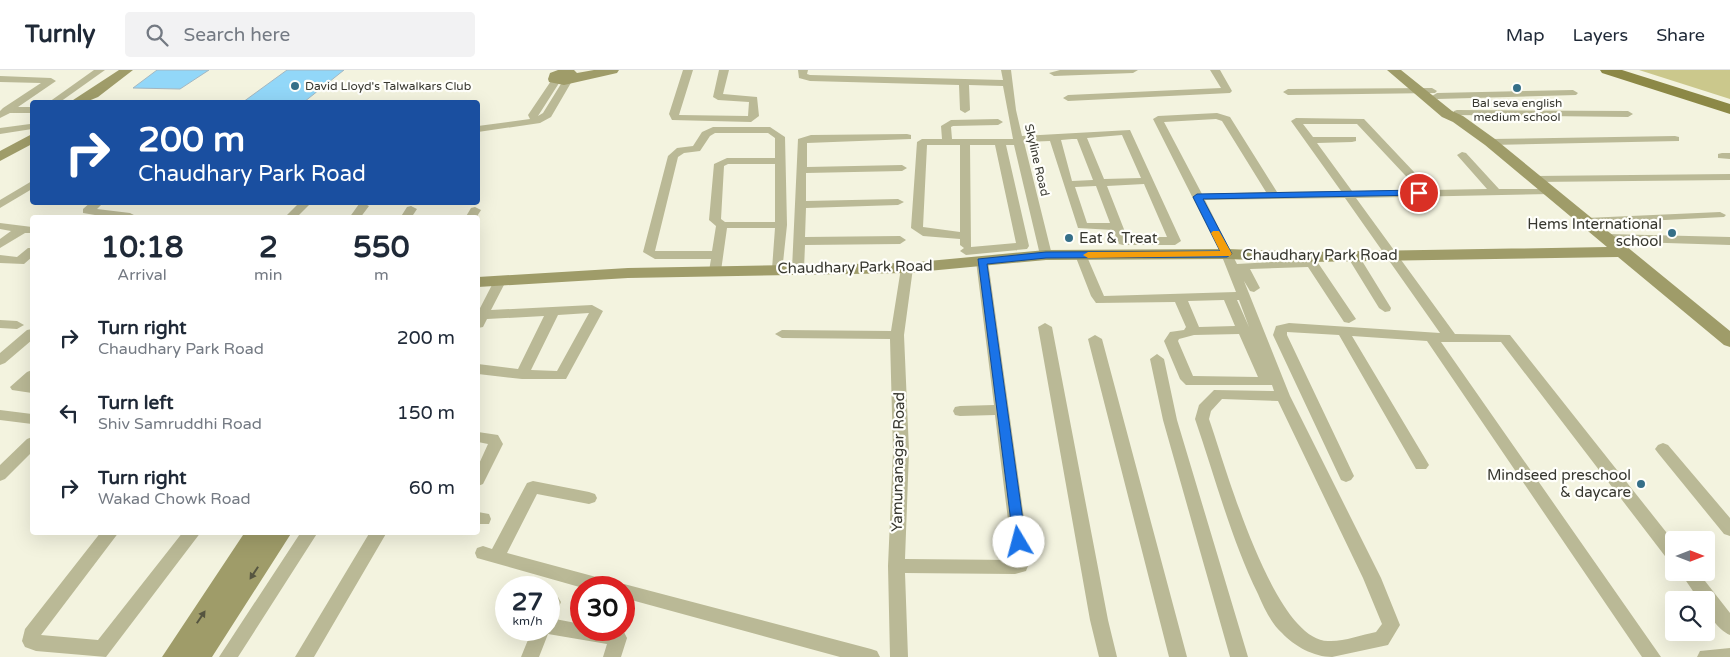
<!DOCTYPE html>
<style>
body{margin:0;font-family:"Varela Round",sans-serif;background:#f2f2f3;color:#1f2937;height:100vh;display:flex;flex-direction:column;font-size:19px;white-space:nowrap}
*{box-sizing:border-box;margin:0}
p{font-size:16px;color:#747a83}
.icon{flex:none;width:28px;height:28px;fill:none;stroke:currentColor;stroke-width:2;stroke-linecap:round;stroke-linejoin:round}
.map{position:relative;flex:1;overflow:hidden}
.sheet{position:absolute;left:30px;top:145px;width:450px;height:320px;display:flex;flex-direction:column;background:#fff;border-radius:5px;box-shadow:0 5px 20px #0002}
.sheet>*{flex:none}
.banner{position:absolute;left:30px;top:30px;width:450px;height:105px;border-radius:5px;box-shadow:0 5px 20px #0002;background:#1a4fa0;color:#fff;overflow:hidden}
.needle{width:32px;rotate:90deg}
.controls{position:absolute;left:1665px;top:461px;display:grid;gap:10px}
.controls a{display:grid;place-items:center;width:50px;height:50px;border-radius:5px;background:#fff;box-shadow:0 5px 20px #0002;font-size:25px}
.speed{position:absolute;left:495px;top:506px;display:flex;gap:10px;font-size:25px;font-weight:700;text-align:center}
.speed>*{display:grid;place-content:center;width:65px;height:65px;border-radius:50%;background:#fff;box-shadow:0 5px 20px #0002;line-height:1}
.speed small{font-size:12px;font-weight:400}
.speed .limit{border:8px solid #d22;background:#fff;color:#111}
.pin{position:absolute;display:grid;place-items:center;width:42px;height:42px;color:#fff;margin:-21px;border:2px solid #fff;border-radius:50%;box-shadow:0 1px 5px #0007}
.me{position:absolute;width:55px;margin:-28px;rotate:352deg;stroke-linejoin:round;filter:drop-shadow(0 0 4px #0008)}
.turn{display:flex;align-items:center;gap:18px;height:105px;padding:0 25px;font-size:22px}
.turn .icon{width:65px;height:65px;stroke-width:2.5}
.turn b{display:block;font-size:35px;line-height:42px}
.eta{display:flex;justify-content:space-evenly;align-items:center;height:85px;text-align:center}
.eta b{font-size:30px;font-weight:700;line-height:35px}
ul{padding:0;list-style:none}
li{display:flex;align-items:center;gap:15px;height:75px;padding:0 25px}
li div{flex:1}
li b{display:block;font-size:19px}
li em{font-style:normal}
header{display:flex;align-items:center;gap:30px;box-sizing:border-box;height:70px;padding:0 25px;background:#fff;border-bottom:1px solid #e0e1e3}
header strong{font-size:24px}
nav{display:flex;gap:28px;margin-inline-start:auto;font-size:18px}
.search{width:350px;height:45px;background:#f2f2f3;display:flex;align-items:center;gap:12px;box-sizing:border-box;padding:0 18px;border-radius:5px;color:#747a83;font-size:19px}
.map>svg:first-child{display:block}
.green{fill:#cbc88c}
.building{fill:#92d7f8;stroke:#a4b7c1}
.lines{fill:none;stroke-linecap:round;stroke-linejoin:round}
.street{fill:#bab996;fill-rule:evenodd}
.secondary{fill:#9f9c69;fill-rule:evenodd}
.primary{fill:#8c8846;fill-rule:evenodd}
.oneway{fill:#565540}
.route{fill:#1a73e8;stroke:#114b97}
.slow{fill:#f59e0b}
.poi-dot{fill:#356f88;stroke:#fffffb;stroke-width:2}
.labels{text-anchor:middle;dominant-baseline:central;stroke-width:4.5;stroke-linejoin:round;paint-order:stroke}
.far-poi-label{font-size:12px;fill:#37372f;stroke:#fffffb;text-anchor:start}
.far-street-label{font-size:12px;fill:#37372f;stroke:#fffffb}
.poi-label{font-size:15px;fill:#37372f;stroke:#fffffb;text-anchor:end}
.street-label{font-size:15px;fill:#37372f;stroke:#fffffb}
</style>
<header>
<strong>Turnly</strong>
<div class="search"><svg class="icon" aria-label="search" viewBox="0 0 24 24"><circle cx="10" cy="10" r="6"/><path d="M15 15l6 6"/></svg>Search here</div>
<nav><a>Map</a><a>Layers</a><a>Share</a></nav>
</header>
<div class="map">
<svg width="1730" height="587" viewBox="0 0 1730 587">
<rect width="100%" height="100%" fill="#f3f3df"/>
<path class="green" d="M1639 0H1730V29Z"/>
<path class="building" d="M157 0H209L180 19 133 18Z
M287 0H344L304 32H243Z"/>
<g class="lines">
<path class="street" d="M94 0H105L60 32H49Z
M683 0H693L679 45 748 46 749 32 718 30 713 27 719 0H729L723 24 757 27 759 46 751 52 672 50 669 44Z
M798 0H808L807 4 810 5 1003 10 1001 0H1011L1016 40 1022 66 1130 60 1181 171 1175 175H1123L1119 174 1113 160 1078 158 1050 71 1024 72 1052 185 1050 188H1042L1040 185 1014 75H1006L1029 176 1027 179 966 185 960 181 964 178 960 175V169L923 166 911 158 917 72 922 69H942L941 56 951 50 998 49 1003 52 998 55 953 56 951 57 952 69H1013L1003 16 969 15 970 40 965 43 960 40 959 15 810 11 799 8ZM1122 65 1141 108 1104 109 1087 68ZM1072 69H1077L1093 110 1072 111 1061 70ZM927 75H960V162L923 157ZM970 75H995L1016 173 971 177ZM1144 114 1167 167H1127L1107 116ZM1096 116 1110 153H1087L1075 117Z
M1060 0H1138L1133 3 1054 6 1049 3Z
M1210 0H1220L1232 21 1230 23 1068 31 1063 28 1068 25 1221 18Z
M0 6 51 8 56 11 18 37H32V43H10L0 48V41L3 38 41 13 0 12Z
M553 8 561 10 538 46 543 43 564 9 572 11 551 47 540 53 478 62V56L530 49 528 45Z
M1432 18 1437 21 1435 23 1288 25 1283 22 1288 19Z
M1573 20 1578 23 1576 25 1437 29 1432 26 1437 23Z
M1457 40 1628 41 1633 44 1628 47 1454 45V41Z
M1217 43 1230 47 1277 122 1341 121 1291 51 1296 48 1364 49 1431 120 1487 119 1457 85 1462 82 1466 83 1499 119H1555V123L1551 124 1356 128 1455 264 1510 265 1674 472V492L1668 490 1501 272H1441L1661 587H1642L1427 271 1352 266 1429 395 1426 399H1416L1339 265 1287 262V265L1354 406 1351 410 1346 412 1341 410 1273 265 1276 256 1289 253 1440 263 1345 128 1205 130 1237 194 1304 190 1302 187 1304 184H1312L1356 249 1349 253 1344 252 1308 197 1250 199 1260 218 1254 222 1250 221 1244 211 1290 326 1381 508 1400 555 1388 575 1332 587C1314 587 1294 576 1282 563 1271 553 1264 538 1258 524 1231 469 1215 407 1195 349L1199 335 1214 320 1274 321 1272 315H1186L1180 309 1164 271 1170 262 1184 260 1186 257 1175 232 1096 233 1091 226 1075 185 1077 182H1085L1104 226 1236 222 1221 184 1153 49 1158 46ZM1216 49 1222 51 1266 122 1202 124 1164 52ZM1303 54H1357L1419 120 1352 121 1317 73 1352 72 1356 71V67H1313ZM1224 230 1235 256 1199 257 1188 231ZM1237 230H1239L1249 257ZM1239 264 1258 307 1193 306 1178 271 1179 269 1194 265ZM1222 329 1278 331 1363 508 1382 554 1376 562C1361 565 1343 572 1328 571 1273 570 1225 394 1209 349L1211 341Z
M30 54 32 55V59L0 64V58Z
M713 57H770L785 67 787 155 782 202 778 203 772 199 775 158H727L721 201 715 205 709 201 711 189H655L643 182 668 86 677 78 693 76 702 62ZM715 63H768L775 68V88H727L714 94 709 150 716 156 712 181H655L678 87 684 83 700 81 710 66ZM728 94H775V152H725L721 149 724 96Z
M907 64 911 65V69L807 73V97L902 95 907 98 902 101 806 103V131L898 129 904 132 898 135 806 138 805 167 900 166 906 170 900 174 805 175 804 199 802 202H794L792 199 798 69 811 65Z
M1675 66 1679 67V71L1490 75 1485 72 1490 69Z
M1722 83H1730V89L1718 88V84Z
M1730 104V110L1535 112 1530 109 1535 106Z
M32 111V119L0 138V130Z
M91 132H104L97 139 130 143 136 146 113 148 83 143V139Z
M300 132H312L296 148H284Z
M363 133 369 136 360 148H349L359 134Z
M411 136 417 139 411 148H400L407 137Z
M475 137 481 140 476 148H465L471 138Z
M1720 142 1726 145 1724 147 1586 154 1580 151 1586 148Z
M0 153 32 157V163H25L0 178V169L11 161 0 159Z
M1607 164 1730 167V175L1603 171 1601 168Z
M28 178H32V187L24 194 0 193V185L17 187Z
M1353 182 1359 186 1391 238 1390 241 1385 242 1379 238 1347 186Z
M982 187 988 191 1030 491 1026 501 1015 504 905 503 908 587H890L888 496 893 381 890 269 782 268 775 264 782 260 891 261 901 198 907 194 911 195 913 198 904 265 909 381 905 489 1013 490 995 345 960 346 955 345 953 341 955 337 960 336 994 335 976 191Z
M500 207 506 211 491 240 592 235 603 241 566 309H522L478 304V294L518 299 544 246 487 249 483 257 478 258V242L494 211ZM589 243 557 301 531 300 558 245Z
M0 250 17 251 24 255 17 259 0 258Z
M1045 253 1052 257 1108 550 1117 587H1099L1090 550 1038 257Z
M32 259V270L5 293 0 295V283L27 260Z
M1095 265 1102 269 1187 587H1169L1088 269Z
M1157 284 1164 289 1177 350 1248 587H1230L1163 350 1150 289Z
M32 300V323L12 320 10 317 27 302Z
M0 340 32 344V354L0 350Z
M478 362 498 365 503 374 483 414 478 416V396L488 374 478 372Z
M32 367V382L5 409 0 411V395L27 369Z
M1663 373 1668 375 1730 448V466L1724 464 1658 383 1655 379 1658 375Z
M533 411 589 422 595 424 597 428 595 432 589 434 537 424 507 483 611 511 618 516 624 514 871 579 877 581 880 587H840L624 528V518H583L477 488 475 483 477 478 483 476 492 479 527 413Z
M478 442 489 444 491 449 489 454H478Z
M101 462H119L41 565 98 570 183 462H201L106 587 36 581 25 577 22 571 25 559Z
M301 462H318L238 587H219Z
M370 462H387L314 587H295Z
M1680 502H1698L1730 543V565C1718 560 1706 543 1706 530H1699Z
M552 524 558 527 561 532 555 546 550 548 581 554V560H618L624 562 627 568 621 587H603L607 574 548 564 539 587H521L532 560H549V526Z
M1730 578V587H1697L1700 581Z"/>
<path class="secondary" d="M119 0H133L98 27 86 32H70Z
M558 0H574L577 3 594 0H619L617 3 564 15 549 12 548 9 550 3Z
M1387 0H1401L1452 41 1463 46 1495 69 1730 261V277L1724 275 1618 187 1308 192 1227 189 1046 190 907 203 628 208 478 217V207L628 198 907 193 1046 180 1227 179 1308 182 1607 177 1485 75 1453 52 1442 47Z
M32 64V74L0 91V81Z
M245 462H292L212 587H162Z"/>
<path class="primary" d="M1600 0H1622L1730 34V44L1602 3Z"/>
</g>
<defs><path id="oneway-solid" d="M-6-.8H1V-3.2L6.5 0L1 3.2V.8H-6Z" transform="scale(1.25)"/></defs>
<g class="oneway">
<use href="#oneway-solid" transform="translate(254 503) rotate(123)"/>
<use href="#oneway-solid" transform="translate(201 547) rotate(-56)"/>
</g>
<path class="route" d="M1419 120 1422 121V125L1203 129 1232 184 1227 187 1046 188 987 194 1026 472 1024 476H1014L978 189 1046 182 1220 181 1193 127 1197 124Z"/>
<path class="slow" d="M1213 161H1219L1232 184 1230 186 1088 188 1083 185 1088 182 1220 181 1211 163Z"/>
<g class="poi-dot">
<circle cx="295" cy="16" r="5"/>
<circle cx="1517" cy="18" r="5"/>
<circle cx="1672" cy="163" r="5"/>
<circle cx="1069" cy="168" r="5"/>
<circle cx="1641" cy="414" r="5"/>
</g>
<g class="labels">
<g class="far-poi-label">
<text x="305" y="16">David Lloyd's Talwalkars Club</text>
<text x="1517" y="33" text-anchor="middle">Bal seva english<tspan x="1517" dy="14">medium school</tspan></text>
</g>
<g class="far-street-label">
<text transform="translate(1037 90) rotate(77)">Skyline Road</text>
</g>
<g class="poi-label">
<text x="1662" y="154">Hems International<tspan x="1662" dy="17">school</tspan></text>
<text x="1079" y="168" text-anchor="start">Eat &amp; Treat</text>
<text x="1631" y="405">Mindseed preschool<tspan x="1631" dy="17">&amp; daycare</tspan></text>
</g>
<g class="street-label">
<text x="1320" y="185">Chaudhary Park Road</text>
<text transform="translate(855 197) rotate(-1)">Chaudhary Park Road</text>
<text transform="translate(898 392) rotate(-89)">Yamunanagar Road</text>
</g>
</g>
</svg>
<div class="controls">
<a><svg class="needle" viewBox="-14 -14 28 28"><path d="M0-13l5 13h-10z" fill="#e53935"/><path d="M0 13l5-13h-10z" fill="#747a83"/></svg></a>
<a><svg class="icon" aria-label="search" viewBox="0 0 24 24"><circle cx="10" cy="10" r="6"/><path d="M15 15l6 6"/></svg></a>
</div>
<div class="speed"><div>27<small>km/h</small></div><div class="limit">30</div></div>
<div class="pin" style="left:1419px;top:123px;background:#d93025"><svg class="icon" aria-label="arrive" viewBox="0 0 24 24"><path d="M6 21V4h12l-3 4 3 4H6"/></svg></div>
<svg class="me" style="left:1019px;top:472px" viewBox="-20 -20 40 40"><circle r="19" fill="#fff"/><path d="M0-13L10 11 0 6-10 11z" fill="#1a73e8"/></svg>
<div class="banner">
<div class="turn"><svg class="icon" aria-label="right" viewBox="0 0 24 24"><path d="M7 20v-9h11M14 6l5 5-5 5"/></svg><div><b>200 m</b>Chaudhary Park Road</div></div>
</div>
<section class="sheet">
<div class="eta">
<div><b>10:18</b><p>Arrival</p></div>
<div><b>2</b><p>min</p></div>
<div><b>550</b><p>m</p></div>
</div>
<ul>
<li><svg class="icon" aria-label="right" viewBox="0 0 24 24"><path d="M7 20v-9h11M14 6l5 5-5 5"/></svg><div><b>Turn right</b><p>Chaudhary Park Road</p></div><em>200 m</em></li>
<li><svg class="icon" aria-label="left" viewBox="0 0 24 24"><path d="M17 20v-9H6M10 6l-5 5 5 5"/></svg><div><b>Turn left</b><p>Shiv Samruddhi Road</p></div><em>150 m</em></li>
<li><svg class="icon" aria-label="right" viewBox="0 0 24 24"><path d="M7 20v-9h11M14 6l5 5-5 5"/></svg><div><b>Turn right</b><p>Wakad Chowk Road</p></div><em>60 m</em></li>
</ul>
</section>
</div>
